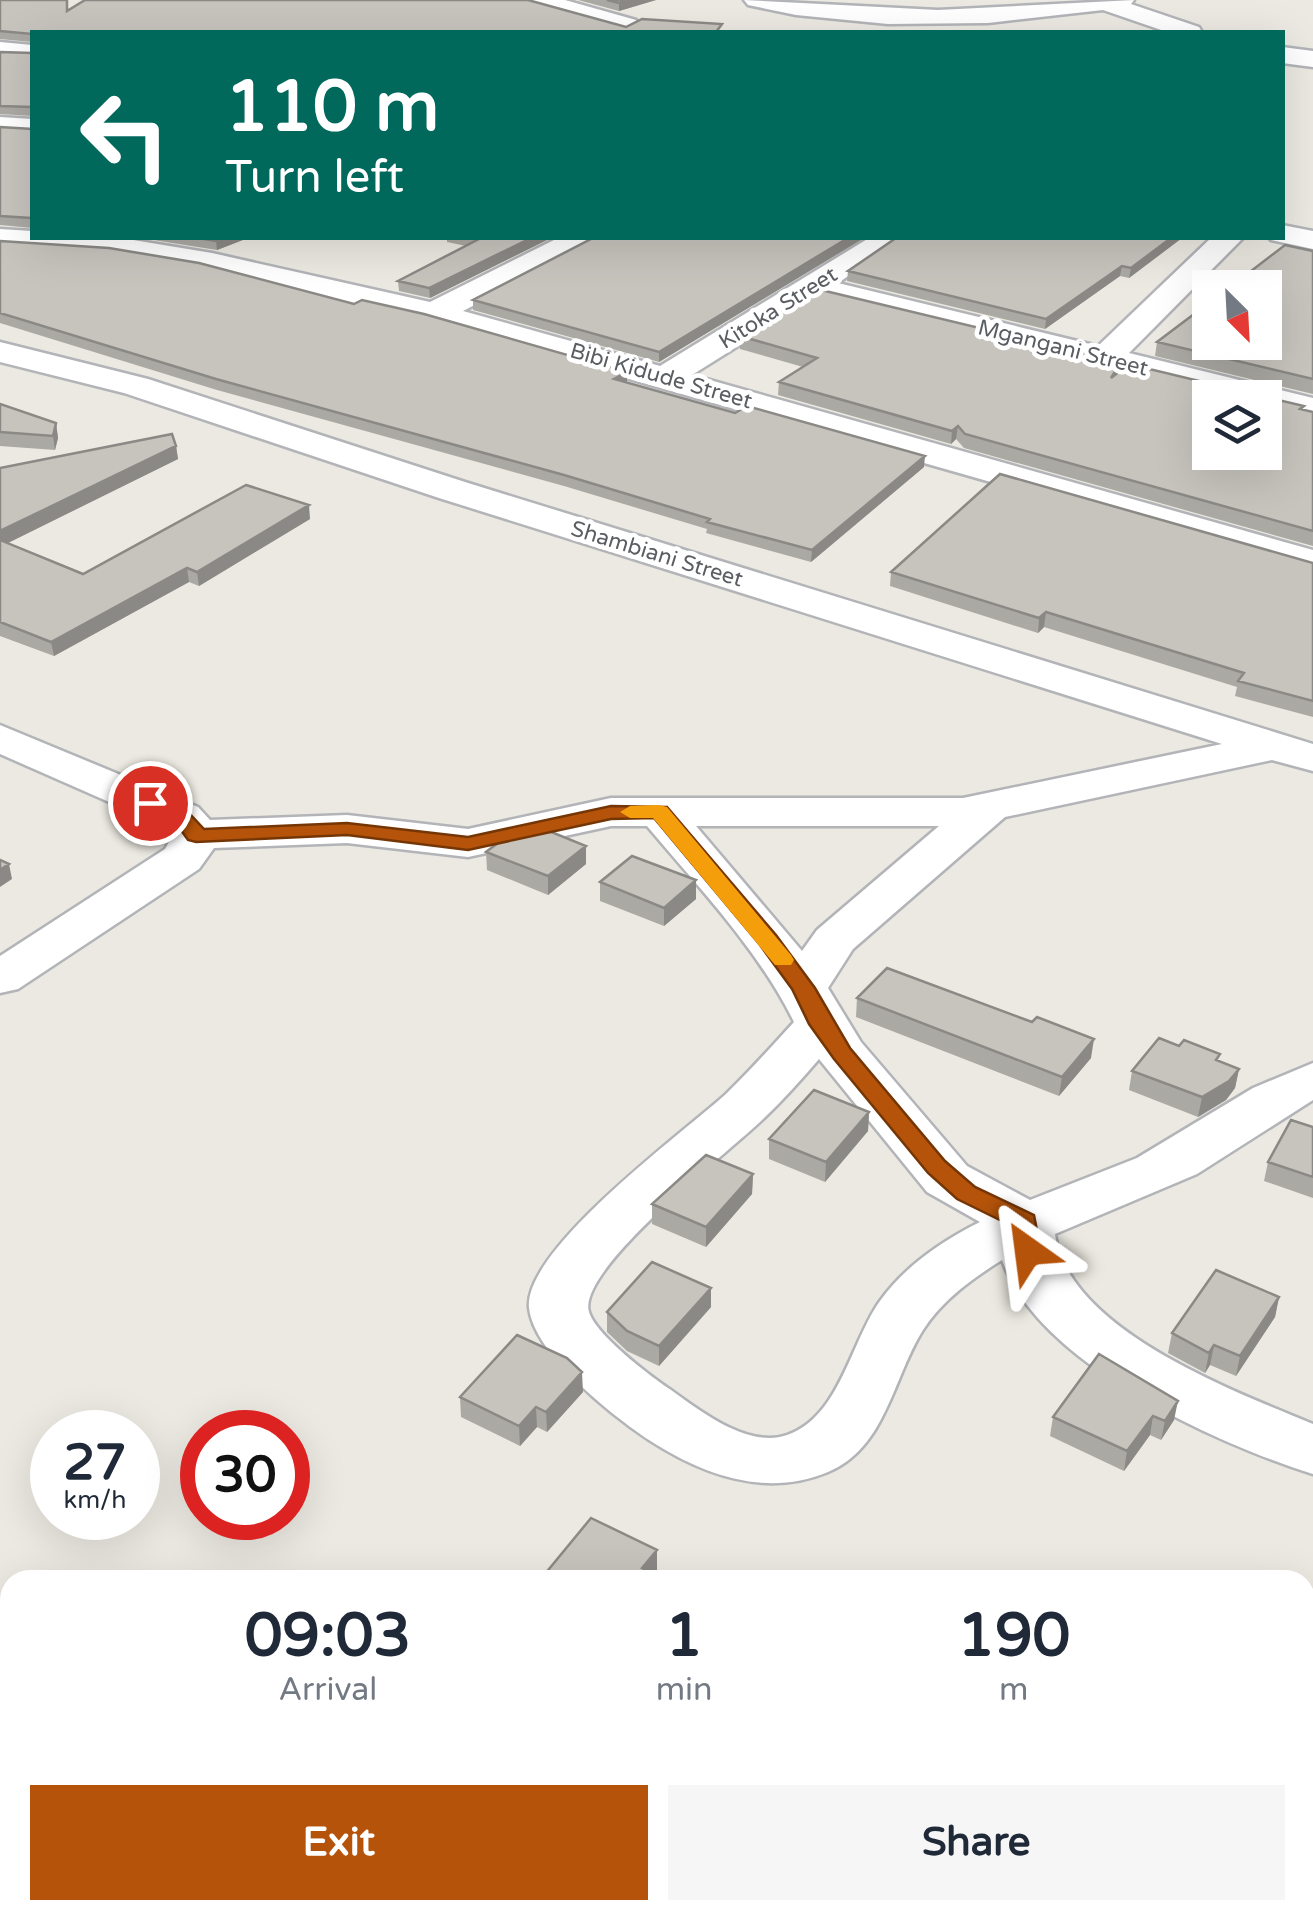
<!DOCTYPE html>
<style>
body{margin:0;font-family:"Varela Round",sans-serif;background:#f6f6f7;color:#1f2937;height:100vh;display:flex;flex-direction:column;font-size:38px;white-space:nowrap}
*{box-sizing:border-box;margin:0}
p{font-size:32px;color:#747a83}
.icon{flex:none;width:55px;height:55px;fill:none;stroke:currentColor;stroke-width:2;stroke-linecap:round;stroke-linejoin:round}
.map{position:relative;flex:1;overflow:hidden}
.details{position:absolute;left:0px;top:1570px;width:1315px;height:350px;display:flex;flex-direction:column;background:#fff;border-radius:30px 30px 0 0;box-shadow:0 10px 40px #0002}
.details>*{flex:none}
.guide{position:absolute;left:30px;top:30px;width:1255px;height:210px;border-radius:0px;box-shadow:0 10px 40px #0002;background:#00695c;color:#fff;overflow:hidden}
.needle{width:65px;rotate:156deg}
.fabs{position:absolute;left:1192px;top:270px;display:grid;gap:20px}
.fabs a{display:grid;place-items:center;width:90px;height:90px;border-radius:0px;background:#fff;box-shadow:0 10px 40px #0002;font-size:50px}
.speed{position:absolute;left:30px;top:1410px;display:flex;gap:20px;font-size:50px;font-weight:700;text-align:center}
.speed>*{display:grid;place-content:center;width:130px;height:130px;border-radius:50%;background:#fff;box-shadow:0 10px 40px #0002;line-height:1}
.speed small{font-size:25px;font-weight:400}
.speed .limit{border:15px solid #d22;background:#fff;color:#111}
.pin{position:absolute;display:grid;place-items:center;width:85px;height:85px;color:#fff;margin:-42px;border:5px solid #fff;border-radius:50%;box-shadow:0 2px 10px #0007}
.me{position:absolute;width:110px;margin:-55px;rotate:329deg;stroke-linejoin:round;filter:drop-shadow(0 0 8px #0008)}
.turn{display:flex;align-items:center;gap:35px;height:210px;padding:0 30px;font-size:45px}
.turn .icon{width:130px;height:130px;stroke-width:2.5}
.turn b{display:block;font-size:70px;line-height:85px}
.eta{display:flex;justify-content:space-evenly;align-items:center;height:170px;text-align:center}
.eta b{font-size:60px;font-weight:800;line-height:70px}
.button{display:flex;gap:20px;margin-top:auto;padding:20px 30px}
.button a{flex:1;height:115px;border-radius:0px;background:#b45309;color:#fff;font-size:40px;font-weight:800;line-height:115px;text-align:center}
.button a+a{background:#f6f6f7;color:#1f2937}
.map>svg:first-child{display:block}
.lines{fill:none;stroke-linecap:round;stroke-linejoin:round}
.minor-casing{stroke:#b2b4b8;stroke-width:5}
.minor{fill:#fff;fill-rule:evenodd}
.wall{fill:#aba9a3}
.shaded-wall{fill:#8b8985}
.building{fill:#c7c4be;stroke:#8b8985;stroke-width:2.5;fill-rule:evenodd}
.route{fill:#b45309;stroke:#753606;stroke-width:2.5}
.slow{fill:#f59e0b}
.labels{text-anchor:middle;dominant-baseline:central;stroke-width:9;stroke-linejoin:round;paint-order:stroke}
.far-street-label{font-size:22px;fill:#5a5d61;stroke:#fff}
</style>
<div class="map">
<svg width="1313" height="1920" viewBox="0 0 1313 1920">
<rect width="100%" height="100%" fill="#ebe9e1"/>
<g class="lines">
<defs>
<path id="minor" d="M526 0H565L636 20 639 25 627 32 530 5Z
M744 0 938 10 1134 0 1131 4 1199 27 1202 32H1167L1103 10 988 23 888 24 796 15 748 5Z
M0 42 32 45V59L0 58Z
M1282 47 1313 51V67L1282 63Z
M0 117 32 119V135L0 133Z
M1282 225 1313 231V249L1271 240 1269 238H1282Z
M0 229 32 231V238H121L212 253 430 302 558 238H595L591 244 463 311 660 366 869 238H904L838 283 1098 346 1211 238H1243L1129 353 1313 398V418L1265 407V398H1227L816 297 692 375 1313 550V574L426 321 212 271 111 254 0 247Z
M0 342 148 379 465 482 1313 744V771L1272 760 1005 817 853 949 828 988 861 1042 967 1166 1030 1200 1137 1158 1253 1088 1313 1063V1100L1197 1174 1055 1234C1068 1330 1234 1391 1313 1424V1474C1215 1443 1038 1363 1002 1260 973 1278 942 1300 923 1330 893 1377 886 1448 828 1472 766 1498 703 1475 649 1440 613 1416 534 1354 529 1308 523 1250 684 1132 726 1094 750 1071 772 1046 794 1022 758 949 699 888 647 826H611L468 857 347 843 214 848 199 869 18 989 0 993V956L165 849 171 838 166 827 0 754V725L198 807 210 820 347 815 468 829 611 798H963L1222 744 439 498 124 393 0 362ZM696 826H939L817 930 802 951ZM819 1059 927 1192 980 1222C942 1241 905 1266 880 1301 851 1341 840 1417 787 1435 749 1449 700 1411 671 1390 650 1376 596 1335 589 1312 576 1270 730 1151 762 1120 782 1101 801 1080 819 1059Z"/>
</defs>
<use href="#minor" class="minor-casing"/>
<use href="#minor" class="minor"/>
</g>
<path class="wall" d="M0 0 68 10 626 27 32 32V42L0 39Z
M578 0H656L619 11Z
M0 52 32 53V116L0 114Z
M0 127 32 129V228L0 225Z
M141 238H248L217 250Z
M447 238H551L430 298 399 291 398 281 466 246 447 242Z
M593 238H864L659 362 473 310V300Z
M1182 238 1129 278 1120 276 1045 329 847 281 848 271Z
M0 241 627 382 924 467 811 562 706 533 707 529 564 486 217 390 0 323Z
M1313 251V394L1155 356 1157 342Z
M740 336 1120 370 1266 397 1313 412V546L964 448 956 439 951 444 778 395 779 382 803 367 740 349Z
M0 404 56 423 58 438 55 450 0 446Z
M176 446 178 459 7 543 83 574 310 519 199 586 189 582 54 656 0 636V468Z
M1313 563V717L1235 696 1237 687 1044 627 1038 633 890 586 891 572Z
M586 846V864L548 895 487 870 486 852Z
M600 882 696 899 664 926 600 901Z
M857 998 1091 1058 1059 1096 856 1017Z
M1219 1061 1239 1069 1235 1088 1226 1100 1198 1117 1129 1090 1132 1071Z
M869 1112 868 1131 825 1182 769 1159V1139Z
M1313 1127V1198L1264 1181 1268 1162Z
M753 1174 752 1194 706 1247 652 1224V1204Z
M711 1288V1307L659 1366 627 1351 607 1332V1312Z
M1279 1297 1275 1317 1236 1376 1210 1365 1205 1373 1168 1353 1172 1333Z
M1099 1354 1174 1420 1161 1440 1150 1435 1124 1471 1050 1436 1053 1417Z
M583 1392 547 1432 537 1427 520 1446 461 1417 460 1397Z"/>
<path class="shaded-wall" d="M630 0H656L619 11V3Z
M224 238H248L217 250 216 241Z
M531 238H551L430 298 429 288Z
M848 238H864L659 362V352Z
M1171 238H1182L1129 278 1131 268Z
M1122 266 1120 276 1045 329 1046 319Z
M627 372V382L614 379Z
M56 423 58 438 55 450 53 436Z
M958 426 956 439 951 444 952 431Z
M176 446 178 459 0 547V531Z
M925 456 924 467 811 562 812 550Z
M309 505 310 519 199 586 197 572Z
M187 568 189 582 54 656 51 642Z
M1046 612 1044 627 1038 633 1039 618Z
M586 846V864L548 895V876Z
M9 864 12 879 0 887V870Z
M696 880V899L664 926V908Z
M1094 1039 1091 1058 1059 1096 1062 1077Z
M1239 1069 1235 1088 1226 1100 1198 1117 1202 1097Z
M869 1112 868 1131 825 1182 826 1162Z
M753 1174 752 1194 706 1247V1227Z
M711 1288V1307L659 1366V1346Z
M1279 1297 1275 1317 1236 1376 1240 1356Z
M1214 1345 1210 1365 1205 1373 1209 1353Z
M582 1372 583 1392 547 1432 546 1412Z
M1178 1401 1174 1420 1161 1440 1165 1421Z
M536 1407 537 1427 520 1446 519 1426Z
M1153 1416 1150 1435 1124 1471 1127 1451Z
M657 1550V1570L654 1574V1580H642V1568Z"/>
<path class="building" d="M0 0H67V11L85 0H528L626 27 642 19 722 24 716 32H32V34L0 31Z
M607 0H630L619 3Z
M0 52 32 53V107L0 106Z
M0 127 32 129V221L31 218 0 216Z
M198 238H224L216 241Z
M472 238H531L429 288 398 281 479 239Z
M593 238H848L659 352 473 300Z
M896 238H1171L1131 268 1122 266 1046 319 848 271Z
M0 241 109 248 199 263 354 304 362 300 424 314 627 372 614 379 735 413 747 406 925 456 812 550 707 522 710 519 564 475 216 379 0 313Z
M1285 245 1313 251V379L1157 342 1210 302V342H1265V288H1229Z
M817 289 1121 362 1111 378 1129 364 1228 388 1263 389 1266 397 1304 406 1300 409 1313 412V531L965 434 958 426 952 431 779 382 817 358 740 336ZM1210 398H1265V452H1210Z
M0 404 56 423 53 436 0 432Z
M172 434 176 446 0 531V468Z
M1000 474 1313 563V701L1238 681 1244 673 1046 612 1039 618 891 572Z
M246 485 309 505 197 572 187 568 51 642 0 622V540L83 574Z
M539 827 586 846 548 876 486 852 510 834Z
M632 856 696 880 664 908 600 882Z
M0 860 9 864 0 870Z
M887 968 1032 1022 1037 1017 1094 1039 1062 1077 857 998Z
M1159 1038 1179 1046 1184 1040 1220 1054 1216 1060 1239 1069 1229 1081 1202 1097 1132 1071Z
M814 1090 869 1112 826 1162 769 1139Z
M1291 1120 1313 1127V1177L1268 1162Z
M706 1155 753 1174 706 1227 652 1204Z
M652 1262 711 1288 659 1346 627 1331 607 1312Z
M1216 1270 1279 1297 1240 1356 1214 1345 1209 1353 1172 1333Z
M517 1335 567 1358 582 1372 546 1412 536 1407 519 1426 460 1397Z
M1099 1354 1178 1401 1165 1421 1153 1416 1127 1451 1053 1417Z
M591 1518 657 1550 642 1568 654 1574 648 1580H540Z"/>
<path class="route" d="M150 797 189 813 204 829 347 823 468 837 611 806 667 807 776 935 815 988 850 1048 945 1161 975 1187 1034 1215 1041 1251 1037 1257H1019L1012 1226 957 1199 928 1173 834 1059 809 1024 792 989 760 945 654 818 611 819 468 850 347 835 196 842 188 840 175 822 143 807 140 803 143 798Z"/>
<path class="slow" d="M659 805 667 807 791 955 794 960 791 965H775L653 818H630L620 812 630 806Z"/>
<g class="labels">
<g class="far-street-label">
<text transform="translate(778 308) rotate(-32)">Kitoka Street</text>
<text transform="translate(1063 348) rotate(14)">Mgangani Street</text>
<text transform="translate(661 376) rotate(16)">Bibi Kidude Street</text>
<text transform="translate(657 554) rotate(17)">Shambiani Street</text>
</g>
</g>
</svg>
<div class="fabs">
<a><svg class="needle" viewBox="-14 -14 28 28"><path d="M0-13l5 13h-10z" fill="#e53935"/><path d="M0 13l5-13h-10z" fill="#747a83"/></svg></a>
<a><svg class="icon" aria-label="layers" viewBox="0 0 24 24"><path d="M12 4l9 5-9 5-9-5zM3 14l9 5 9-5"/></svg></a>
</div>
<div class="speed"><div>27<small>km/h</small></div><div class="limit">30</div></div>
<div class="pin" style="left:150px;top:803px;background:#d93025"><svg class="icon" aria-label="arrive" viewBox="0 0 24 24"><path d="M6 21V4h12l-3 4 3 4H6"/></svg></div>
<svg class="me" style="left:1028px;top:1251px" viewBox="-20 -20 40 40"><path d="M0-17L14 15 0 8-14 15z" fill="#b45309" stroke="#fff" stroke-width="4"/></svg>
<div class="guide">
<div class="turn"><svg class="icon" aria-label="left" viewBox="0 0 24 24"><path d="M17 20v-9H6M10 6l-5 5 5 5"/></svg><div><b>110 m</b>Turn left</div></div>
</div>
<section class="details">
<div class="eta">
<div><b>09:03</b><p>Arrival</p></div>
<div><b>1</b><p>min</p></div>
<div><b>190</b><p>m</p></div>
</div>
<div class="button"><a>Exit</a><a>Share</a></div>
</section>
</div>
